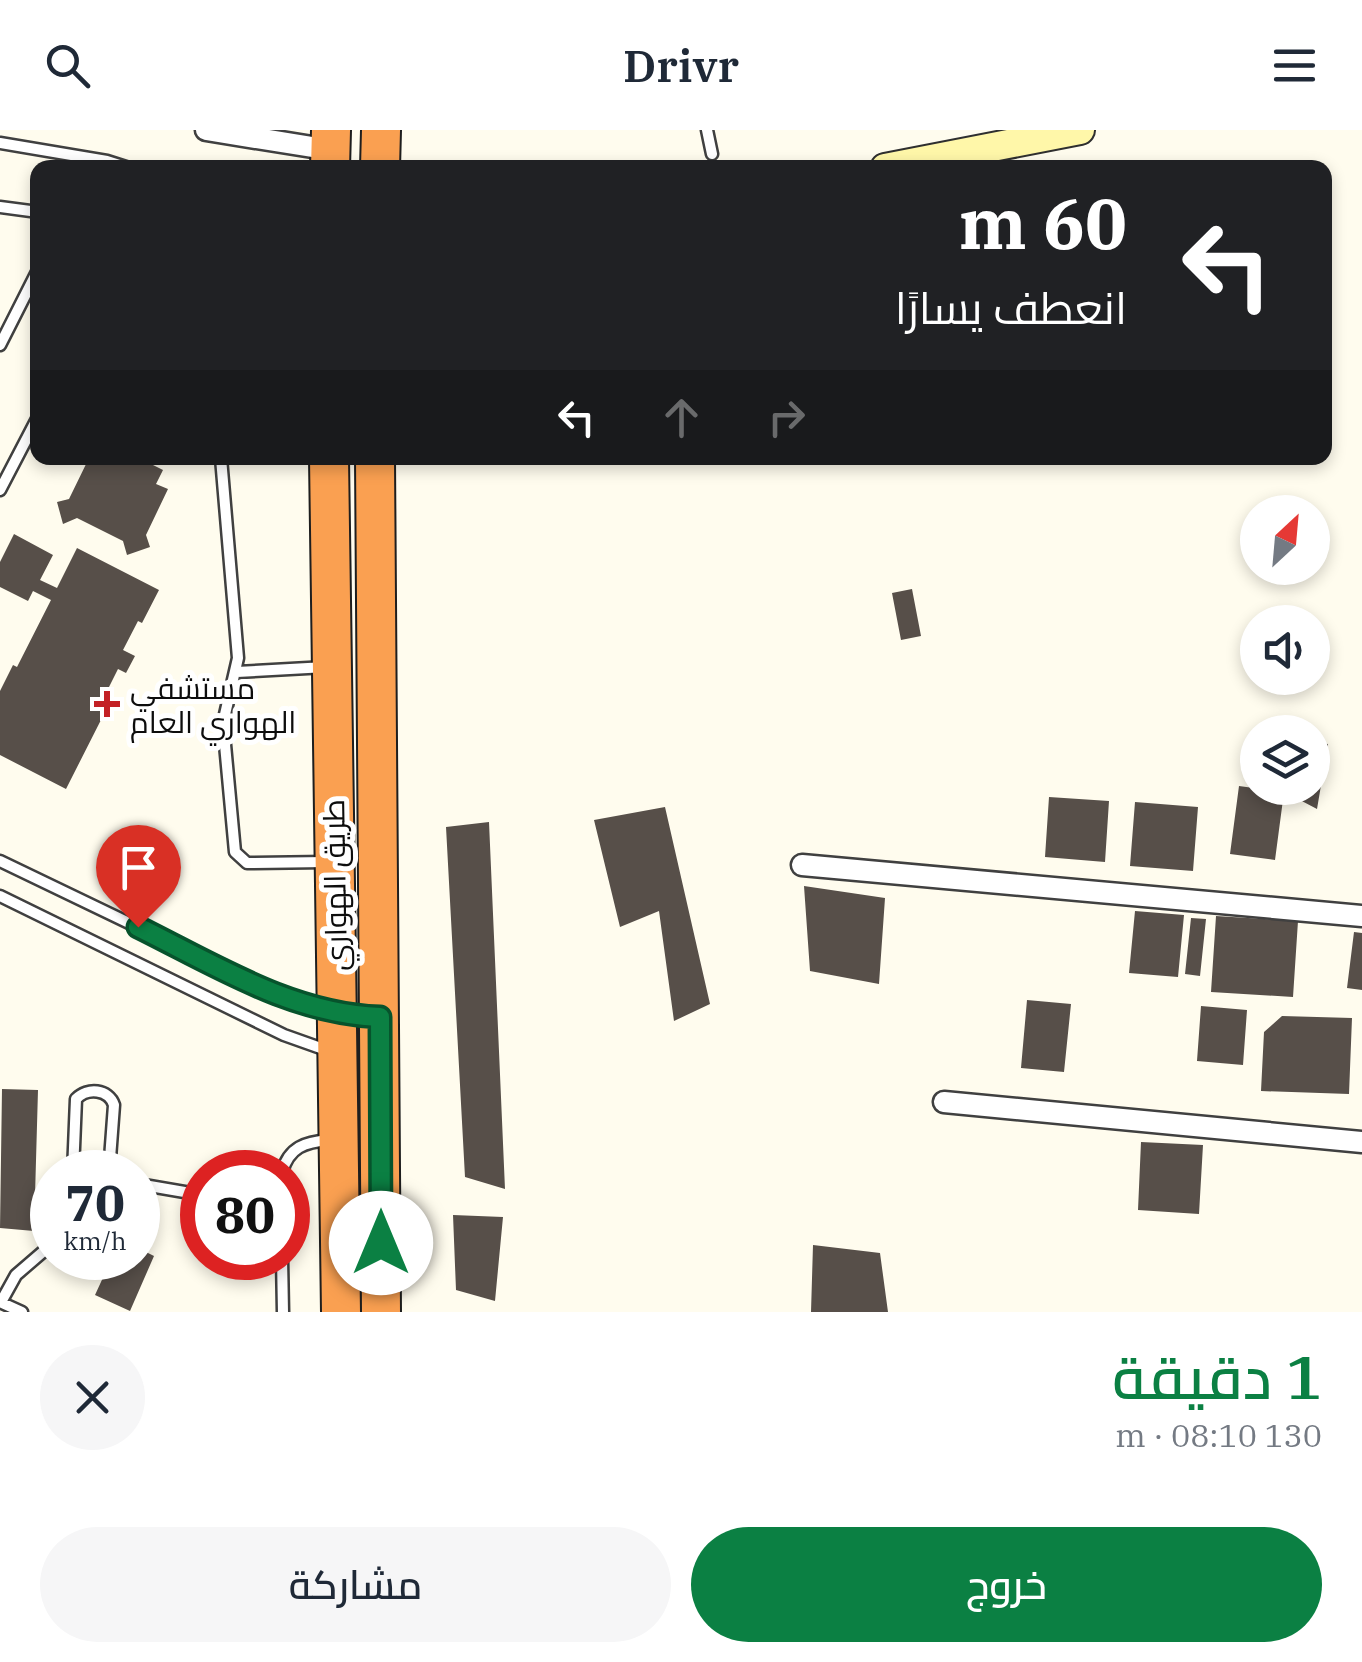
<!DOCTYPE html>
<html lang="ar">
<meta charset="utf-8">
<style>
body{margin:0;font-family:"IBM Plex Serif",Cairo,serif;background:#f6f6f7;color:#1f2937;direction:rtl;height:100vh;display:flex;flex-direction:column;font-size:38px;white-space:nowrap}
*{box-sizing:border-box;margin:0}
p{font-size:32px;color:#747a83}
.icon{flex:none;width:55px;height:55px;fill:none;stroke:currentColor;stroke-width:2;stroke-linecap:round;stroke-linejoin:round}
.map{position:relative;height:1182px;overflow:hidden;direction:ltr}
.sheet{display:flex;flex-direction:column;background:#fff;flex:1}
.sheet>*{flex:none}
.hud{position:absolute;left:30px;top:30px;width:1302px;height:305px;border-radius:20px;box-shadow:0 5px 15px #0003;direction:rtl;background:#202124;color:#fff;overflow:hidden}
.needle{width:65px;rotate:26deg}
.buttons{position:absolute;left:1240px;top:365px;display:grid;gap:20px}
.buttons a{display:grid;place-items:center;width:90px;height:90px;border-radius:50%;background:#fff;box-shadow:0 5px 15px #0003;font-size:50px}
.speed{position:absolute;left:30px;top:1020px;display:flex;gap:20px;font-size:50px;font-weight:700;text-align:center}
.speed>*{display:grid;place-content:center;width:130px;height:130px;border-radius:50%;background:#fff;box-shadow:0 5px 15px #0003;line-height:1}
.speed small{font-size:25px;font-weight:400}
.speed .limit{border:15px solid #d22;background:#fff;color:#111}
.pin{position:absolute;display:grid;place-items:center;width:85px;height:85px;color:#fff;margin:-102px -42px;border-radius:50% 50% 50% 0;rotate:-45deg;box-shadow:0 0 10px #0007}
.pin .icon{rotate:45deg}
.me{position:absolute;width:110px;margin:-55px;rotate:0deg;stroke-linejoin:round;filter:drop-shadow(0 0 8px #0008)}
.turn{display:flex;align-items:center;gap:35px;height:210px;padding:0 40px;font-size:45px}
.turn .icon{width:130px;height:130px;stroke-width:2.5}
.turn b{display:block;font-size:70px;line-height:85px}
.lanes{display:flex;align-items:center;height:95px;padding:0 40px;background:#0003;justify-content:center;gap:50px;direction:ltr}
.lanes .off{opacity:.35}
.round{display:grid;place-items:center;flex:none;width:105px;height:105px;border-radius:52px;background:#f6f6f7}
.head{display:flex;align-items:center;justify-content:space-between;height:170px;padding:0 40px}
h1{font-size:60px;font-weight:600;line-height:75px;color:#0b8043}
.primary-button{display:flex;gap:20px;margin-top:auto;padding:20px 40px}
.primary-button a{flex:1;height:115px;border-radius:60px;background:#0b8043;color:#fff;font-size:40px;font-weight:600;line-height:115px;text-align:center}
.primary-button a+a{background:#f6f6f7;color:#1f2937}
header{display:flex;justify-content:space-between;align-items:center;height:130px;padding:0 40px;background:#fff;font-size:45px;font-weight:600}
.map>svg:first-child{display:block}
.building{fill:#574f49}
.lines{fill:none;stroke-linecap:round;stroke-linejoin:round}
.lane-casing{stroke:#404040;stroke-width:15}
.street-casing{stroke:#404040;stroke-width:25}
.secondary-casing{stroke:#2f2f2f;stroke-width:32}
.highway-casing{stroke:#1e1e1e;stroke-width:42}
.lane{stroke:#fff;stroke-width:10}
.street{stroke:#fff;stroke-width:20}
.secondary{stroke:#fff7a9;stroke-width:28}
.highway{stroke:#faa051;stroke-width:38}
.route-casing{stroke:#07532c;stroke-width:25}
.route{stroke:#0b8043;stroke-width:18}
.poi-dot{fill:#c32025;stroke:#fff;stroke-width:4}
.labels{text-anchor:middle;dominant-baseline:central;stroke-width:10;stroke-linejoin:round;paint-order:stroke}
.poi-label{font-size:30px;fill:#0d0d0d;stroke:#fff;text-anchor:start}
.street-label{font-size:30px;fill:#0d0d0d;stroke:#fff}
</style>
<header><svg class="icon" aria-label="menu" viewBox="0 0 24 24"><path d="M4 6h16M4 12h16M4 18h16"/></svg>Drivr<svg class="icon" aria-label="search" viewBox="0 0 24 24"><circle cx="10" cy="10" r="6"/><path d="M15 15l6 6"/></svg></header>
<div class="map">
<svg width="1362" height="1182" viewBox="0 0 1362 1182">
<rect width="100%" height="100%" fill="#fffcee"/>
<path class="building" d="M89 328H148L147 332 163 340 156 354 168 359 146 405 150 417 127 425 123 411 77 388 63 394 57 372 69 369Z
M14 404 53 425 40 450 57 458 77 418 159 460 142 493 138 491 123 520 135 526 126 543 118 539 98 579 105 582 66 659 0 625V561L13 535 17 537 51 470 33 461 28 471 0 457V432Z
M912 459 921 506 901 510 892 463Z
M1312 612 1328 614 1317 679 1277 658H1312Z
M1239 656 1284 662 1275 730 1230 724Z
M1049 667 1109 671 1105 732 1045 727Z
M1135 672 1198 677 1193 741 1130 736Z
M665 677 710 874 674 891 659 781 620 797 594 690Z
M489 692 505 1059 465 1047 446 697Z
M804 756 885 768 879 854 810 841Z
M1135 781 1184 785 1178 847 1129 843Z
M1216 786 1298 791 1293 867 1211 862Z
M1191 788 1206 789 1200 846 1185 844Z
M1354 802 1362 803V860L1347 858Z
M1027 870 1071 874 1064 942 1021 938Z
M1201 876 1247 880 1243 935 1197 931Z
M1282 886 1352 888 1349 964 1261 961 1264 902Z
M2 959 38 960 34 1101 0 1098Z
M1141 1012 1203 1015 1199 1084 1138 1080Z
M453 1085 503 1087 495 1171 456 1160Z
M813 1115 880 1123 888 1182H811Z
M138 1118 154 1126 130 1181 95 1165 112 1128H138Z"/>
<g class="lines">
<defs>
<path id="lane" d="M707 0 712 24
M0 13 107 31 129 38
M0 77 38 82
M0 215 38 140
M221 328 238 528 223 593 235 722 247 733 326 732
M0 360 38 287
M237 542 326 537
M0 731 285 868 329 882
M0 766 284 905 329 921
M73 1042 76 969C87 957 109 959 114 975L109 1042
M282 1042C289 1017 305 1012 329 1010
M138 1054 202 1065
M282 1128 283 1182
M0 1172 22 1182
M1 1172 16 1145 52 1114"/>
<path id="street" d="M206 0 331 20
M802 735 1362 786
M944 972 1362 1012"/>
<path id="secondary" d="M885 38 1080 0"/>
<path id="highway" d="M330 38 331 0
M380 38 381 0
M329 328 341 1182
M375 328 381 1182"/>
</defs>
<use href="#lane" class="lane-casing"/>
<use href="#street" class="street-casing"/>
<use href="#secondary" class="secondary-casing"/>
<use href="#highway" class="highway-casing"/>
<use href="#lane" class="lane"/>
<use href="#street" class="street"/>
<use href="#secondary" class="secondary"/>
<use href="#highway" class="highway"/>
</g>
<g class="lines">
<defs>
<path id="route" d="M138 797C215 835 292 884 380 887L381 1113"/>
</defs>
<use href="#route" class="route-casing"/>
<use href="#route" class="route"/>
</g>
<path class="poi-dot" d="M102 559h10v10h10v10h-10v10h-10v-10h-10v-10h10z"/>
<g class="labels">
<g class="poi-label">
<text x="130" y="557">مستشفي<tspan x="130" dy="34">الهواري العام</tspan></text>
</g>
<g class="street-label">
<text transform="translate(334 755) rotate(-91)">طريق الهواري</text>
</g>
</g>
</svg>
<div class="buttons">
<a><svg class="needle" viewBox="-14 -14 28 28"><path d="M0-13l5 13h-10z" fill="#e53935"/><path d="M0 13l5-13h-10z" fill="#747a83"/></svg></a>
<a><svg class="icon" aria-label="sound" viewBox="0 0 24 24"><path d="M4 9h4l5-4v14l-5-4H4zM17 9q2 3 0 6"/></svg></a>
<a><svg class="icon" aria-label="layers" viewBox="0 0 24 24"><path d="M12 4l9 5-9 5-9-5zM3 14l9 5 9-5"/></svg></a>
</div>
<div class="speed"><div>70<small>km/h</small></div><div class="limit">80</div></div>
<div class="pin" style="left:138px;top:797px;background:#d93025"><svg class="icon" aria-label="arrive" viewBox="0 0 24 24"><path d="M6 21V4h12l-3 4 3 4H6"/></svg></div>
<svg class="me" style="left:381px;top:1113px" viewBox="-20 -20 40 40"><circle r="19" fill="#fff"/><path d="M0-13L10 11 0 6-10 11z" fill="#0b8043"/></svg>
<div class="hud">
<div class="turn"><svg class="icon" aria-label="left" viewBox="0 0 24 24"><path d="M17 20v-9H6M10 6l-5 5 5 5"/></svg><div><b>60 m</b>انعطف يسارًا</div></div>
<div class="lanes"><svg class="icon" aria-label="left" viewBox="0 0 24 24"><path d="M17 20v-9H6M10 6l-5 5 5 5"/></svg><svg class="icon off" aria-label="ahead" viewBox="0 0 24 24"><path d="M12 20V5M6 11l6-6 6 6"/></svg><svg class="icon off" aria-label="right" viewBox="0 0 24 24"><path d="M7 20v-9h11M14 6l5 5-5 5"/></svg></div>
</div>
</div>
<section class="sheet">
<div class="head"><div><h1>1 دقيقة</h1><p>130 m · 08:10</p></div><a class="round"><svg class="icon" aria-label="close" viewBox="0 0 24 24"><path d="M6 6l12 12M18 6L6 18"/></svg></a></div>
<div class="primary-button"><a>خروج</a><a>مشاركة</a></div>
</section>
